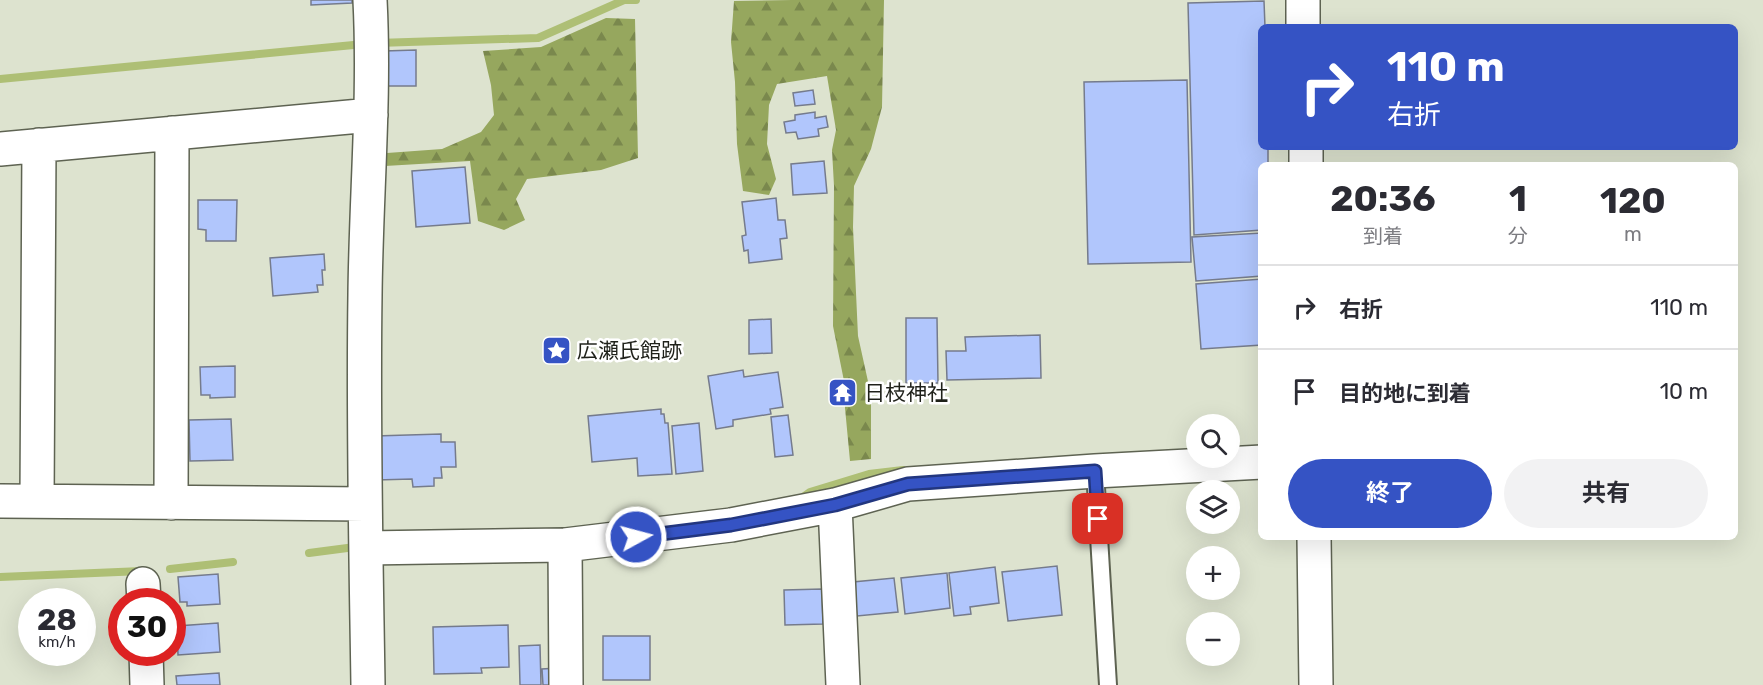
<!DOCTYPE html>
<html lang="ja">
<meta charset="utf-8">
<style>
body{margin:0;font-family:Rubik,"Noto Sans JP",sans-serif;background:#f2f2f3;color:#2b2b33;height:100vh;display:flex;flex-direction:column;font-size:22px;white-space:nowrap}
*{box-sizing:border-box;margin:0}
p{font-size:20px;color:#7c7c81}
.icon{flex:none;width:33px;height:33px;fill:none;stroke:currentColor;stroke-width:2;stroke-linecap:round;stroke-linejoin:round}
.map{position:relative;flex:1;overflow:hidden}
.sheet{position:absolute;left:1258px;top:162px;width:480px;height:378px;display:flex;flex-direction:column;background:#fff;border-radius:9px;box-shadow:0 6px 24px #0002}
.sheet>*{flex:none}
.hud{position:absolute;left:1258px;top:24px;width:480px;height:126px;border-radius:9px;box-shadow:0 6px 24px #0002;background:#3553c4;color:#fff;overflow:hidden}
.buttons{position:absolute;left:1186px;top:414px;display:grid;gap:12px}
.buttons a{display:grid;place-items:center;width:54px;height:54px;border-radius:50%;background:#fff;box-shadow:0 6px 24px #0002;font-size:30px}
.speed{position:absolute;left:18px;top:588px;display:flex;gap:12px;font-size:30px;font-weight:700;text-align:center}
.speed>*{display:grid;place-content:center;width:78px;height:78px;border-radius:50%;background:#fff;box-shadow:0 6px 24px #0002;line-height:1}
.speed small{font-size:15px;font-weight:400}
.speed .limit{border:9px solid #d22;background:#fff;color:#111}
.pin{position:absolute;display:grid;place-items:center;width:51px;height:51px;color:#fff;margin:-26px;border-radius:12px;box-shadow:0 3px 9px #0006}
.me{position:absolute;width:66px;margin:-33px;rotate:83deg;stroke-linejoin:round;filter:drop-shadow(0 0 4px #0008)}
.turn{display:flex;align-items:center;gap:21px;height:126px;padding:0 30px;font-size:27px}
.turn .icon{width:78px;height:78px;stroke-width:2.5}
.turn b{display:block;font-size:42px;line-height:51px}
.eta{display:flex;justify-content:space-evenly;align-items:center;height:102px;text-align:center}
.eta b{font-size:36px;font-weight:700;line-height:42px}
.button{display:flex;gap:12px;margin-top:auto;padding:12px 30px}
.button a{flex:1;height:69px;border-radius:36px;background:#3553c4;color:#fff;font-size:24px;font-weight:700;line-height:69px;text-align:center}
.button a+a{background:#f2f2f3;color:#2b2b33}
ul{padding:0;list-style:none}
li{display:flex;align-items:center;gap:18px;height:84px;padding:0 30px;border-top:2px solid #e1e1e2}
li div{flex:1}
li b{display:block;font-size:22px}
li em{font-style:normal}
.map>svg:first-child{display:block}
.forest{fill:url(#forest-firs)}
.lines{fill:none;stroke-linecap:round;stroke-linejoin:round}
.stream{stroke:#aebf75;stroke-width:8}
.building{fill:#b1c6fc;stroke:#757b8c;stroke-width:1.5}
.service-casing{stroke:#5e6352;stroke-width:20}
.minor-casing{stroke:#5e6352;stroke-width:36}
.secondary-casing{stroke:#5e6352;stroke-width:36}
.service{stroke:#fff;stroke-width:16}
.minor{stroke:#fff;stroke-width:33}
.secondary{stroke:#fff;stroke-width:33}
.route-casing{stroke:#22367f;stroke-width:15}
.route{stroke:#3553c4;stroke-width:10}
.labels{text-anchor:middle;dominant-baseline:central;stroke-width:5;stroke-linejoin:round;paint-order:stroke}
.poi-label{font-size:21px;fill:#1f211a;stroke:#fff;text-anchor:start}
</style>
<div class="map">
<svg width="1763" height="685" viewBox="0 0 1763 685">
<defs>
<pattern id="forest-firs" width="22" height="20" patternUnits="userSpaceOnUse" patternTransform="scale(1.5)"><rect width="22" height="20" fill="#96a75e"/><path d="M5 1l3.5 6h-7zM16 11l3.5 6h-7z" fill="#7a884d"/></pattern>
</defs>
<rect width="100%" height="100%" fill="#dde3cf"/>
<path class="forest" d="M792 0H884L882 107 871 149 854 186 853 227 858 336 871 395V459L850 461 845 408V386L833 326 834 186 832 150 836 130 827 76 777 84 769 105 767 144 776 179 769 195 743 191 737 144 735 82 731 42 734 1Z
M606 18 635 19 638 158 601 170 527 179 516 199 525 220 504 230 478 221 470 161 385 166 387 153 442 149 481 132 494 115 491 85 483 51 541 47Z"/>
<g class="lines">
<path class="stream" d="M377 43 538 38 624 0H636
M0 79 364 44
M799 500 810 492 869 474 903 470
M309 553 355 547
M170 569 233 562
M0 577 142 571"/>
</g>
<path class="building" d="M311 0H352V3L311 5Z
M1264 1 1265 27H1262V147H1268V165H1262V230L1194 235 1188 3Z
M416 50V86H385L384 51Z
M1187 80 1191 262 1088 264 1084 82Z
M813 90 815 104 795 106 793 93Z
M815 112V118L826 116 828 127 818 129 819 136 798 139 796 132 786 133 784 122 795 120V115Z
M824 161 827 193 793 195 791 164Z
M465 167 470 223 416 227 412 171Z
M776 198 778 220H785L787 238 780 239 782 259 749 263 748 250 744 251 742 236 746 235 742 202Z
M198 200H237L236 241H206V230L198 229Z
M1262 233V276L1196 281 1192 237Z
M324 254 325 270H322L323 285H317L318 292 273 296 270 258Z
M1262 279V345L1201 349 1196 284Z
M906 318H937L938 383H906Z
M771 319 772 353 749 354V320Z
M1040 335 1041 378 947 380 946 351H966L965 337Z
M235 366V397L210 398V395H201L200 367Z
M743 370 744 377 778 372 783 407 770 409 771 414 733 420V426L716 429 708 376Z
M661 409V414H664L665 423H668L672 474 638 476 637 458 592 462 588 416Z
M788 415 793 455 775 457 771 417Z
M231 419 233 460 190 461 189 420Z
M699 423 703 471 676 474 672 426Z
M441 434V442H455L456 467H441L442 478H434V486L413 487 412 479 376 480 375 436Z
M1057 566 1062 615 1008 621 1002 572Z
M995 567 999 603 970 607 971 614 954 616 949 573Z
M947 573 950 608 905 614 901 578Z
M218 574 220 604 187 606V602H180L178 577Z
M894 578 898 612 857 616 853 582Z
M822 589 823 624 785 625 784 590Z
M218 623 220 652 178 655 177 626Z
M508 625 509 667 481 668 482 673 434 674 433 627Z
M603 636H650V680H603Z
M540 645 541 685H520L519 646Z
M557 668 558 685H543L542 669Z
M219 673 220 685H177L176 676Z"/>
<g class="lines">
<defs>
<path id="service" d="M1095 471 1108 685"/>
<path id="minor" d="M0 149 371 115
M0 501 365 504
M37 501 39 145
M171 503 172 133
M835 505 843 685
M565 545 566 685
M366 548 565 545 731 525 835 505 908 484 1095 471 1262 462
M143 584 144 602
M146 652 147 685
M368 685C366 555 363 425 365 295 366 196 375 98 370 0"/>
<path id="secondary" d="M1303 0V27
M1306 147V165
M1314 537 1316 685"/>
</defs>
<use href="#service" class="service-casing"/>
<use href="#minor" class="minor-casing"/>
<use href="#secondary" class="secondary-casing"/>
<use href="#service" class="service"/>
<use href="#minor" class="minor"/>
<use href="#secondary" class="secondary"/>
</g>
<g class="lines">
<defs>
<path id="route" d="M636 537 731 525 835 505 908 484 1095 471 1098 519"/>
</defs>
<use href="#route" class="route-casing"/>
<use href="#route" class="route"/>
</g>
<defs>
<symbol id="sight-square" viewBox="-11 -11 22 22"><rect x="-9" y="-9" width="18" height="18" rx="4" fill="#3553c4" stroke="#fff"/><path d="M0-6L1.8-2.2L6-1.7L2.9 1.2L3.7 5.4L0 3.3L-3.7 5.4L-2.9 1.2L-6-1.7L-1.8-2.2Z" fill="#fff"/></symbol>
<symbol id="temple-square" viewBox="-11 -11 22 22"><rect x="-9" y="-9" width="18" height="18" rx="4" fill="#3553c4" stroke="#fff"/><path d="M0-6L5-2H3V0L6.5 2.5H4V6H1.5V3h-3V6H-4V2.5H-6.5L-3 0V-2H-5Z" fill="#fff"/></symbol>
</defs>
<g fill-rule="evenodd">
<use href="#sight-square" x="540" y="334" width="33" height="33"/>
<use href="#temple-square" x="826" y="376" width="33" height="33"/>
</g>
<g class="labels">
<g class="poi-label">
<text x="577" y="350">広瀬氏館跡</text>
<text x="864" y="392">日枝神社</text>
</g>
</g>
</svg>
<div class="buttons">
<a><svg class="icon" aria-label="search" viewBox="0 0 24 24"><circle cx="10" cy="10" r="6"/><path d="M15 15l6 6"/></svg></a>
<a><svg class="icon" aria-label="layers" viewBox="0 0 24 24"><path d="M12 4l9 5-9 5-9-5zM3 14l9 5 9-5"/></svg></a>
<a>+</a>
<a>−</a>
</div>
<div class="speed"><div>28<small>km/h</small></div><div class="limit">30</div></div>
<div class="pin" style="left:1098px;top:519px;background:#d93025"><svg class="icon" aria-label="arrive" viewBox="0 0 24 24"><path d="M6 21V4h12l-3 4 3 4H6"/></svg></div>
<svg class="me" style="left:636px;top:537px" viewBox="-20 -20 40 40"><circle r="17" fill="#3553c4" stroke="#fff" stroke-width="3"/><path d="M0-11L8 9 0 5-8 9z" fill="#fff"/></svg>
<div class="hud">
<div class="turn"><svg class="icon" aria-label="right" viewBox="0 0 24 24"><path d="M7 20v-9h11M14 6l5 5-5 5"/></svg><div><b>110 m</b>右折</div></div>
</div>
<section class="sheet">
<div class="eta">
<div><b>20:36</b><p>到着</p></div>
<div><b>1</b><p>分</p></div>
<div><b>120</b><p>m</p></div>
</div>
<ul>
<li><svg class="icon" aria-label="right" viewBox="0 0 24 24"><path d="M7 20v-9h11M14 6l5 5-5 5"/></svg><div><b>右折</b></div><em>110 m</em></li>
<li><svg class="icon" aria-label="arrive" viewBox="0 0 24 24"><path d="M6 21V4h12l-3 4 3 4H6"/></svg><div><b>目的地に到着</b></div><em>10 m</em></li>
</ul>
<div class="button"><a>終了</a><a>共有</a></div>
</section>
</div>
